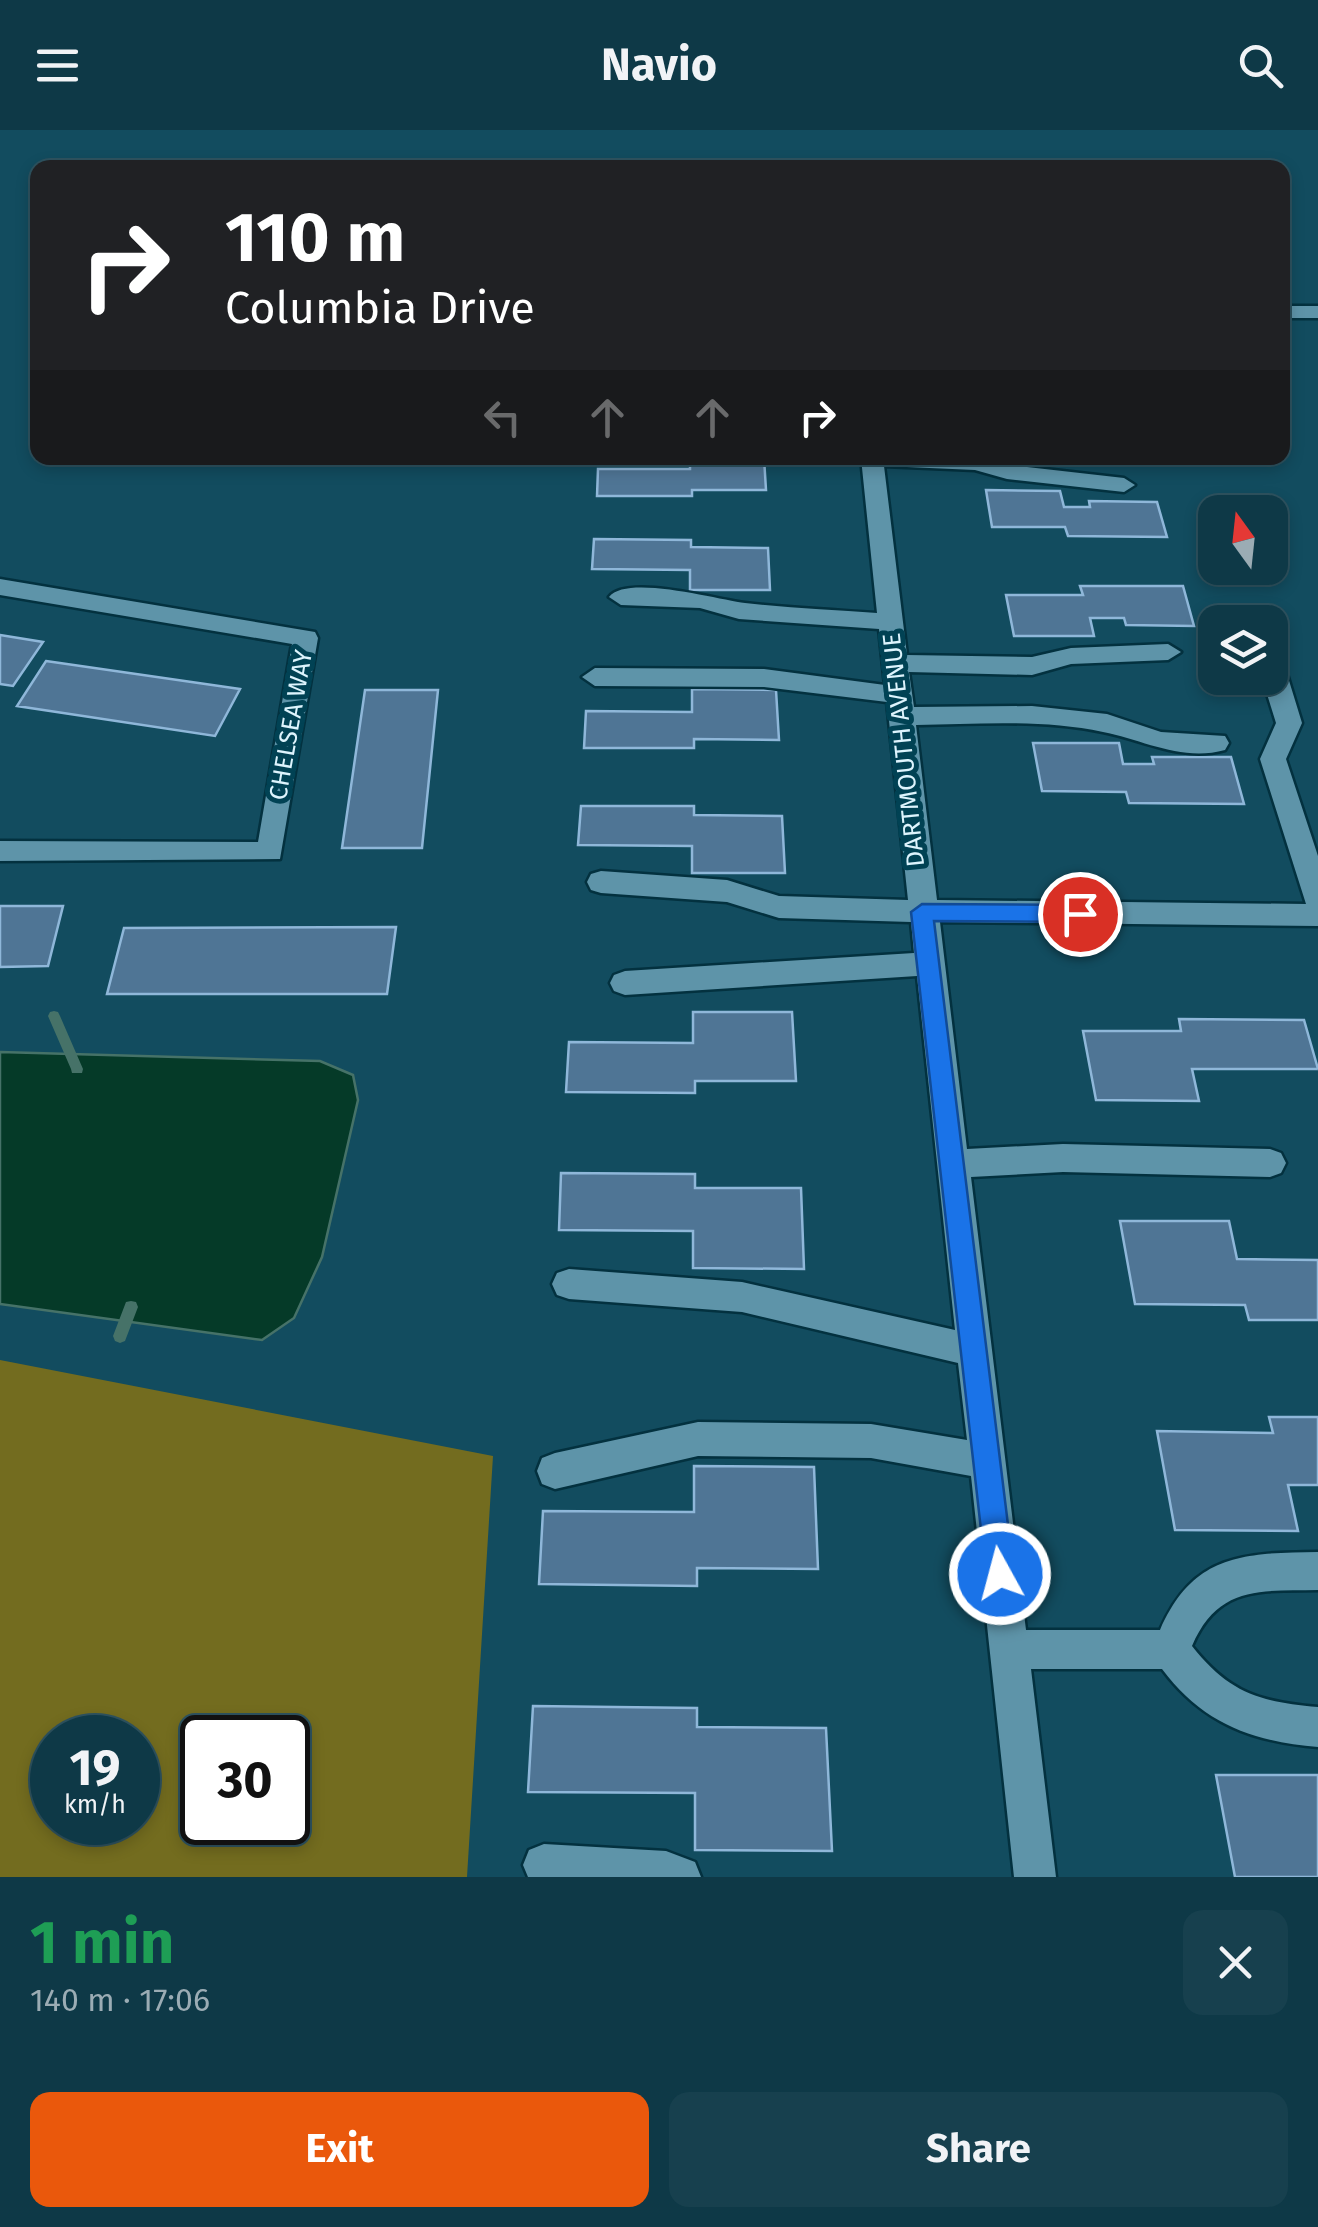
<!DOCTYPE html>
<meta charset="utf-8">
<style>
body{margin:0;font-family:"Fira Sans",sans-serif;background:#17404e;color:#f1f3f6;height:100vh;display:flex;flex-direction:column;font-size:38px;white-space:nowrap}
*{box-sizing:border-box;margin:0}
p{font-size:32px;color:#9bacb4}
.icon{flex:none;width:55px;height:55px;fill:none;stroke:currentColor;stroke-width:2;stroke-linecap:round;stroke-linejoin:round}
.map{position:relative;height:1747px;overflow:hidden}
.drawer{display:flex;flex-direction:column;background:#0e3947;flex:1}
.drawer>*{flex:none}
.guide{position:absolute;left:30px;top:30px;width:1260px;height:305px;border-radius:20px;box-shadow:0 5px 15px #0003,0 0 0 2px #2e5360;background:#202124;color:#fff;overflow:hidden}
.needle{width:65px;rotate:345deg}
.controls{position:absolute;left:1198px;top:365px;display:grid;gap:20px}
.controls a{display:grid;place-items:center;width:90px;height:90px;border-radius:20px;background:#0e3947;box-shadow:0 5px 15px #0003,0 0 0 2px #2e5360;font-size:50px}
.speed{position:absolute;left:30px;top:1585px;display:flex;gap:20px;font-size:50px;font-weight:700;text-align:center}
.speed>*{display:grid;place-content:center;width:130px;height:130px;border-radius:50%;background:#0e3947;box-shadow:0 5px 15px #0003,0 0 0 2px #2e5360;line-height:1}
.speed small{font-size:25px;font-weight:400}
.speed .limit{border:5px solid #111;border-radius:15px;background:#fff;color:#111}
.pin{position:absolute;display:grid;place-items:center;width:85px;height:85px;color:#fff;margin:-42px;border:5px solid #fff;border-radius:50%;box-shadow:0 2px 10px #0007}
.me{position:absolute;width:110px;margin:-55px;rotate:353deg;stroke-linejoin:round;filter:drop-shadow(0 0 8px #0008)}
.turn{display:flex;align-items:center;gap:35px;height:210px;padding:0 30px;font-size:45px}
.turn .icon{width:130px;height:130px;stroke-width:2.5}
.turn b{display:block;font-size:70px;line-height:85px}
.lanes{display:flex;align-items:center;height:95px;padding:0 30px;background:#0003;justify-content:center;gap:50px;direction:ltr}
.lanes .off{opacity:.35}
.round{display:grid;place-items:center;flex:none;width:105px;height:105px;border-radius:20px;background:#17404e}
.overview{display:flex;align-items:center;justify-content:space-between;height:170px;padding:0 30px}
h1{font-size:60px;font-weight:700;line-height:75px;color:#1e9e55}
.primary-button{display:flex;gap:20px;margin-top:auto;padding:20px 30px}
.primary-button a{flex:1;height:115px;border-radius:20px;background:#ea580c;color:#fff;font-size:40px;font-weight:700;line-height:115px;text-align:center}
.primary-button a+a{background:#17404e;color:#f1f3f6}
header{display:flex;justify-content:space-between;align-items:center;height:130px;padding:0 30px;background:#0e3947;font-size:45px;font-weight:700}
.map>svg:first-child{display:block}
.green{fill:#736c1f;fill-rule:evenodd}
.water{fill:#053a28;stroke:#467268;stroke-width:2.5}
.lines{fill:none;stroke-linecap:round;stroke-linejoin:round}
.stream{fill:#467268;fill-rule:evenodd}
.building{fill:#4f7595;stroke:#8fb7d9;stroke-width:2.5}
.minor-casing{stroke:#03313f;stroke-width:5}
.minor{fill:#5e94a9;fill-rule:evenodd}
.route{fill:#1a73e8;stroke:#114b97;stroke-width:2.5}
.labels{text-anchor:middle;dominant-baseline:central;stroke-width:10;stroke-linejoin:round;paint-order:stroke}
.street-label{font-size:25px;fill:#ddf4fd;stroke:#014254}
</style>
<header><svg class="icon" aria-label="menu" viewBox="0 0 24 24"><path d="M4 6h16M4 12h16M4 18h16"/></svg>Navio<svg class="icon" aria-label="search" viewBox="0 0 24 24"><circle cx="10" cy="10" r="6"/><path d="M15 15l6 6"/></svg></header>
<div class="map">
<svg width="1318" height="1747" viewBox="0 0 1318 1747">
<rect width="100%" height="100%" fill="#124c5f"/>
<path class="green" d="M0 1230 493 1326 467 1747H0ZM52 1608H138V1692H52ZM202 1608H288V1692H202Z"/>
<path class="water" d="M0 922 320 931 353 945 358 970 322 1127 294 1188 262 1210 0 1174Z"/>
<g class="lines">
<path class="stream" d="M54 881 58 882 60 886 83 939 82 943H72L71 939 48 886 50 882Z
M131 1171 136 1172 138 1177 125 1211 120 1213 115 1211 113 1206 126 1172Z"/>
</g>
<path class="building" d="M690 328H764L766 360H692V366H597L598 339H690Z
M986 360 1060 361 1064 377H1090L1089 371 1157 372 1167 407 1068 406 1065 397H992Z
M594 409 691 410V417L768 418 770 460H690V440L592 439Z
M1080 456H1183L1194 496 1126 495 1124 488H1090L1094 506H1014L1006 465H1083Z
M0 505 43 512 13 556 0 554Z
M46 531 240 559 215 606 17 576Z
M692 559 776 560 779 610 694 609V618H584L586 581 692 582Z
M365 560H438L422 718H342Z
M1033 613H1119L1123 634H1154L1152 627H1231L1244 674 1129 673 1126 662 1042 661Z
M581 676H694V685L782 686 785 743H692V716L578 715Z
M0 776H63L48 836 0 837Z
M396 797 387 864H107L124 798Z
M693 882H792L796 951H695V963L566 962 569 912 693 913Z
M1179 889 1304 890 1318 939H1192L1199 971 1096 970 1083 901H1181Z
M561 1043 695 1044V1058H801L804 1139 693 1138V1101L559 1100Z
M1120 1091H1229L1237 1129 1318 1130V1190H1249L1245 1175 1135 1174Z
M1269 1287H1318V1355H1288L1298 1401 1175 1400 1157 1301 1273 1303Z
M694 1336 814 1337 818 1439 697 1438V1456L539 1454 543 1381 694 1382Z
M533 1576 697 1578V1597L826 1598 832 1721 695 1720V1663L528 1662Z
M1216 1645H1318V1747H1235Z"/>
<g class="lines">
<defs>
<path id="minor" d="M1282 176H1318V188H1282Z
M861 328H981L1009 335 1124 348 1135 355 1124 362 1007 349 975 340 884 336 907 525 1032 527 1071 518 1168 514 1181 522 1168 530 1071 534 1032 545 909 542 914 577 1032 576 1107 584 1161 602 1225 606 1229 613 1225 620C1182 632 1144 610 1103 602 1042 589 978 594 916 595L937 770 1306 774 1260 629 1276 593 1262 548H1270V522L1283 531 1302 593 1286 629 1318 726V796L940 792 967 1019 1063 1014 1270 1019 1281 1023 1286 1033 1281 1043 1270 1047 1063 1042 971 1047 1026 1500H1160C1193 1424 1243 1423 1318 1422V1460C1261 1461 1218 1455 1192 1516 1229 1563 1260 1572 1318 1577V1617C1253 1612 1202 1593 1162 1539H1031L1056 1747H1014L971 1346 871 1328 698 1326 555 1359 542 1354 537 1341 542 1328 555 1323 698 1292 871 1294 967 1310 958 1233 742 1182 569 1169 557 1165 552 1154 557 1143 569 1139 742 1152 955 1200 917 846 625 865 614 861 610 853 614 845 625 841 914 823 911 792 779 788 727 772 601 763 591 760 587 752 591 744 601 741 727 750 779 766 908 770 887 572 764 557 595 556 582 547 595 538 764 539 885 555 879 499 739 489 700 478 621 475 609 467C627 444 718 470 745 473 789 478 833 480 877 483Z
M0 449 315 502 318 508 280 729 0 731V711L258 712 292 514 0 465Z
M544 1714 666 1721 695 1732 701 1747H528L523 1735 529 1720Z"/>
</defs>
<use href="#minor" class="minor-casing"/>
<use href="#minor" class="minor"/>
</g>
<path class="route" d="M922 774 1080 775 1091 784 1080 792 934 791 1014 1444 1010 1454 1000 1458 990 1454 986 1444 911 782Z"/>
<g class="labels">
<g class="street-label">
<text transform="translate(291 595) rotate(-80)">CHELSEA WAY</text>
<text transform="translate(904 620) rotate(-96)">DARTMOUTH AVENUE</text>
</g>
</g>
</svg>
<div class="controls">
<a><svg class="needle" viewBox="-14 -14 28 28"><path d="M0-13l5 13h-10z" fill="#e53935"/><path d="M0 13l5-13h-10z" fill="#9bacb4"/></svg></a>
<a><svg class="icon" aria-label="layers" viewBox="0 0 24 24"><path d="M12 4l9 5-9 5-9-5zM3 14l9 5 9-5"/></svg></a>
</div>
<div class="speed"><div>19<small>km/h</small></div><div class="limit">30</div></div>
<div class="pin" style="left:1080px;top:784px;background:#d93025"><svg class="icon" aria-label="arrive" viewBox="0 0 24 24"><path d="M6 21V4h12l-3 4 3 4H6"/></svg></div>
<svg class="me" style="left:1000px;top:1444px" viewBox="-20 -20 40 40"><circle r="17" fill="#1a73e8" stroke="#fff" stroke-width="3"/><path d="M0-11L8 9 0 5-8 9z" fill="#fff"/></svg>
<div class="guide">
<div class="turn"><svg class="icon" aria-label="right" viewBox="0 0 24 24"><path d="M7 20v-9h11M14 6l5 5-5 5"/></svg><div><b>110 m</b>Columbia Drive</div></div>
<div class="lanes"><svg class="icon off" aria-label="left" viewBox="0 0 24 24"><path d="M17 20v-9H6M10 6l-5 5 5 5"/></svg><svg class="icon off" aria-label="ahead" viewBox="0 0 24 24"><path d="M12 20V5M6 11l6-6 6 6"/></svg><svg class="icon off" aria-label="ahead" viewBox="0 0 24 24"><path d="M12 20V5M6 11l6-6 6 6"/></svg><svg class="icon" aria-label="right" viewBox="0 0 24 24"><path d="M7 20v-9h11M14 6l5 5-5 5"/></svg></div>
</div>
</div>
<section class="drawer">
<div class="overview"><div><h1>1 min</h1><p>140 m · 17:06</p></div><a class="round"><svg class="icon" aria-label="close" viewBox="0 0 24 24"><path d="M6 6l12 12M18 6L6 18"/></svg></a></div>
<div class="primary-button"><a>Exit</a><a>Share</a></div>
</section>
